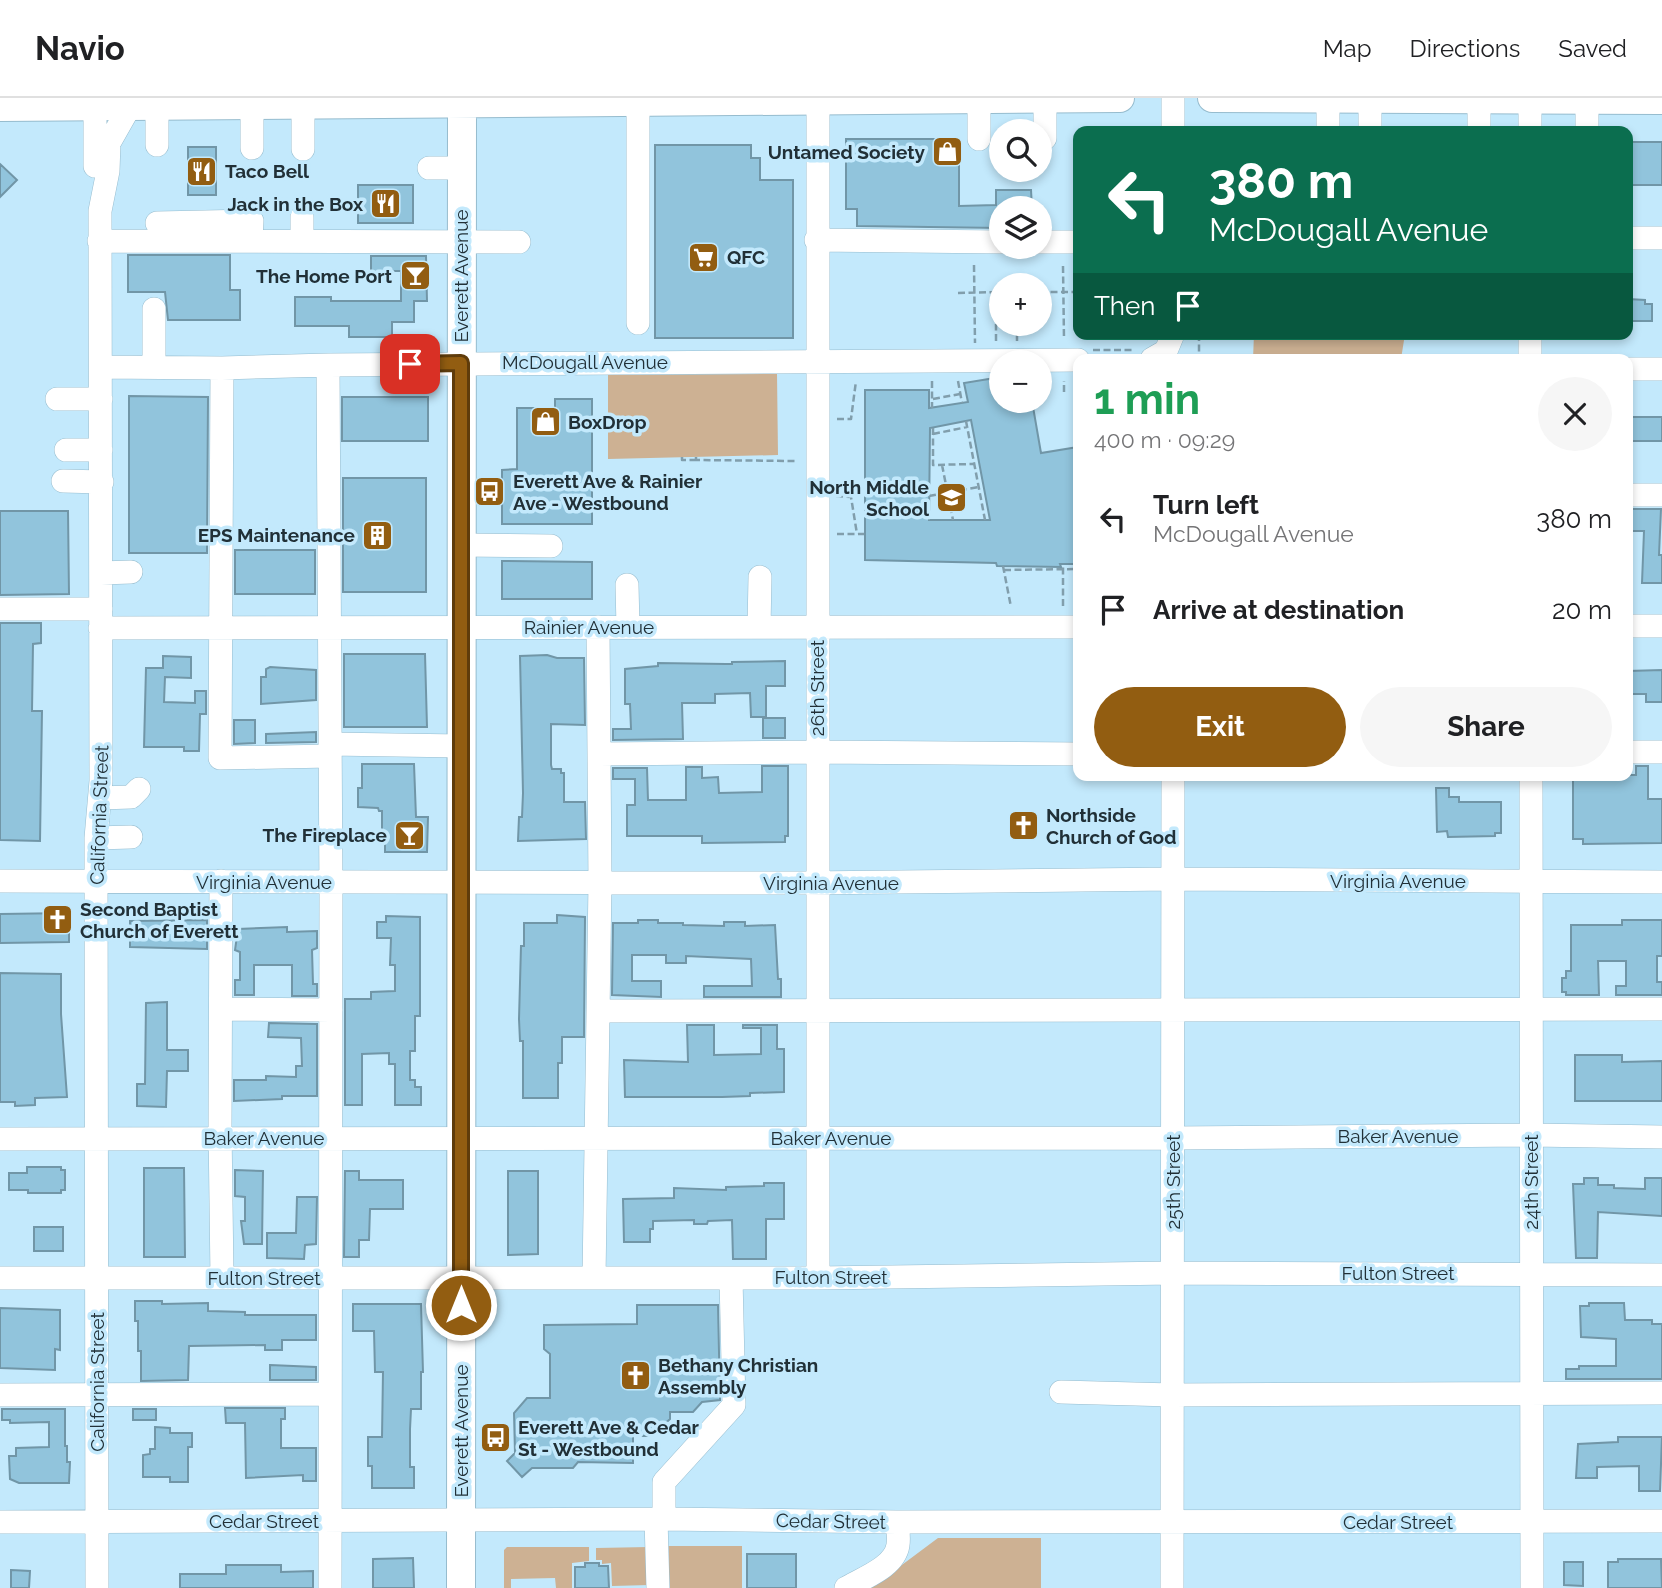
<!DOCTYPE html>
<meta charset="utf-8">
<style>
body{margin:0;font-family:Raleway,sans-serif;background:#f6f6f6;color:#202124;height:100vh;display:flex;flex-direction:column;font-size:26px;white-space:nowrap}
*{box-sizing:border-box;margin:0}
p{font-size:23px;color:#757577}
.icon{flex:none;width:38px;height:38px;fill:none;stroke:currentColor;stroke-width:2;stroke-linecap:round;stroke-linejoin:round}
.map{position:relative;flex:1;overflow:hidden}
.panel{position:absolute;left:1073px;top:256px;width:560px;height:427px;display:flex;flex-direction:column;background:#fff;border-radius:14px;box-shadow:0 4px 10px #0003}
.panel>*{flex:none}
.banner{position:absolute;left:1073px;top:28px;width:560px;height:214px;border-radius:14px;box-shadow:0 4px 10px #0003;background:#0b6e4f;color:#fff;overflow:hidden}
.buttons{position:absolute;left:989px;top:21px;display:grid;gap:14px}
.buttons a{display:grid;place-items:center;width:63px;height:63px;border-radius:50%;background:#fff;box-shadow:0 4px 10px #0003;font-size:35px}
.pin{position:absolute;display:grid;place-items:center;width:60px;height:60px;color:#fff;margin:-30px;border-radius:14px;box-shadow:0 4px 10px #0006}
.me{position:absolute;width:77px;margin:-38px;rotate:0deg;stroke-linejoin:round;filter:drop-shadow(0 0 5px #0008)}
.turn{display:flex;align-items:center;gap:24px;height:147px;padding:0 21px;font-size:32px}
.turn .icon{width:91px;height:91px;stroke-width:2.5}
.turn b{display:block;font-size:49px;line-height:60px}
.then{display:flex;align-items:center;height:66px;padding:0 21px;background:#0003;gap:14px;font-size:26px}
.round{display:grid;place-items:center;flex:none;width:74px;height:74px;border-radius:37px;background:#f6f6f6}
.head{display:flex;align-items:center;justify-content:space-between;height:119px;padding:0 21px}
h1{font-size:42px;font-weight:700;line-height:52px;color:#1e9e55}
.cta{display:flex;gap:14px;margin-top:auto;padding:14px 21px}
.cta a{flex:1;height:80px;border-radius:42px;background:#925d11;color:#fff;font-size:28px;font-weight:700;line-height:80px;text-align:center}
.cta a+a{background:#f6f6f6;color:#202124}
ul{padding:0;list-style:none}
li{display:flex;align-items:center;gap:21px;height:91px;padding:0 21px}
li div{flex:1}
li b{display:block;font-size:26px}
li em{font-style:normal}
header{display:flex;align-items:center;gap:42px;box-sizing:border-box;height:98px;padding:0 35px;background:#fff;border-bottom:2px solid #e0e0e0}
header strong{font-size:33px}
nav{display:flex;gap:38px;margin-inline-start:auto;font-size:24px}
.map>svg:first-child{display:block}
.green{fill:#cdb193}
.building{fill:#91c4dc;stroke:#7196a7;stroke-width:2;fill-rule:evenodd}
.lines{fill:none;stroke-linecap:round;stroke-linejoin:round}
.minor-casing{stroke:#96bcce;stroke-width:24}
.major-casing{stroke:#96bcce;stroke-width:30}
.path{stroke:#819eac;stroke-width:2.5;stroke-dasharray:7 3.5;stroke-linecap:butt}
.minor{stroke:#fff;stroke-width:23}
.major{stroke:#fff;stroke-width:28}
.route-casing{stroke:#5f3c0b;stroke-width:18}
.route{stroke:#925d11;stroke-width:12}
.labels{text-anchor:middle;dominant-baseline:central;stroke-width:7;stroke-linejoin:round;paint-order:stroke}
.poi-label{font-size:19px;font-weight:bold;fill:#213037;stroke:#c3e9fc;text-anchor:start}
.street-label{font-size:19px;fill:#213037;stroke:#c3e9fc}
</style>
<header>
<strong>Navio</strong>
<nav><a>Map</a><a>Directions</a><a>Saved</a></nav>
</header>
<div class="map">
<svg width="1662" height="1490" viewBox="0 0 1662 1490">
<rect width="100%" height="100%" fill="#c3e9fc"/>
<path class="green" d="M1254 236H1405L1401 261H1253Z
M777 276 778 357 608 361V277Z
M938 1440H1041V1490H871Z
M663 1448H742V1490H663Z
M507 1449H589V1463L572 1465V1490H556L555 1480 511 1481V1490H504V1452Z
M649 1449 650 1487 612 1488 611 1465 602 1466V1462H596V1450Z"/>
<path class="building" d="M846 41H959V108L996 107V92H1031L1032 110H1001V130L857 128V111H846Z
M1628 44H1662V87H1628Z
M655 47H751V60H760V82H793V240H655Z
M188 49H216V97H188Z
M0 66 17 82 0 99Z
M358 87H413V125H358Z
M128 157H230V192H240V222H168L165 194H128Z
M371 158H426L427 203H414V224H392V239H349V228H295V199H331V203H401V173H371Z
M1628 201 1645 202V206H1652V223H1628Z
M1001 279V303H1032L1041 355 1078 349V466H1060L1061 469 997 468 996 465 865 462V292H929V310L968 304 964 285ZM971 322 990 422H929L930 330Z
M129 298 208 299 207 455H129Z
M342 299H428V343H342Z
M555 301H592V426H502V372L517 371V310H555Z
M1628 319H1662V343H1628Z
M343 380H426V494H343Z
M1628 411H1661L1659 457H1662V485H1642L1644 433H1628Z
M0 413H68L69 496 0 497Z
M235 452H315V496H235Z
M502 463 592 464V501H502Z
M0 525H41V545L33 546 32 613H42L40 743 0 742Z
M344 556H425L427 629H344Z
M547 557 557 560H584L585 627 551 626V667L552 671H561V675H564V704H585L586 741 518 743 519 719H522L523 695 520 558Z
M163 558 191 559V580L165 579 164 604 195 605V593H206V616H200L199 653H184V649H144L146 570H163Z
M785 563V588H766V619H751L750 595 715 596V605H682L683 641 613 642V631H631L630 606H625V571L658 568V565L726 566H732V564Z
M270 569 316 572V602L261 606V579H266V571Z
M1662 572V604H1646V596H1628V573Z
M763 620H785V640H763Z
M234 622H255V645L234 646Z
M316 634V644L266 645V636Z
M362 666H414L416 719H428L427 754H385V739H382V713H379L378 710 358 709V690H362Z
M762 668H788V738H785V744L702 745V738H627V707H635V681H613V670H647L648 702H686V669H702V680L718 679 719 695 762 694Z
M1636 668H1648V701H1662V745L1583 746V741H1573V677H1636Z
M1436 690H1449V699H1459V704H1501V735H1495V738L1448 739 1447 733 1437 734Z
M69 815V844L0 845V816Z
M557 817 585 819 584 939H562V965H558V1000H523V943H520L519 921 521 848H524V825H557Z
M386 818 420 819V918H415V953H410V982H415V989H421V1007H395V966H389V955L362 956V1007H345V901H371V894L395 893V867H390L391 840H377V824H386Z
M207 822V851L130 849V823Z
M638 822H658V825H683V827L724 828V824H745V828L775 827 778 881H781V899H704V888H752L751 861 686 858V865H666V857H632V883H661V899L612 897 613 825H638Z
M1622 822H1662V858H1657V884H1662V897H1616V888H1626V863H1598L1599 897H1566V894H1562V880H1566V873H1571V827H1622Z
M287 829V834L317 833V850L312 852 313 886H317V898H292V867H254V897H235V882H240V854L235 852 238 831Z
M0 875 61 876V916L67 999 35 1000V1007L15 1008V1004H0Z
M167 904V952H188V973H167L166 1009 137 1008V986H145L146 905Z
M269 925 317 926V998H282V1001L234 1003V982H266V978L296 979V968H302L301 940 268 939Z
M687 927H714V957L761 956V930H743V927H777V951H784V994L750 995V998L722 999H625L624 962 688 964Z
M1575 957H1622V964L1662 963V1003H1575Z
M27 1069H61V1072H65V1092H61V1095H28V1092H9V1075H27Z
M144 1070H184L185 1159H144Z
M235 1072 263 1073 262 1146H244L241 1123H245V1099L235 1098Z
M345 1073H359V1082H403V1111H370L369 1142H359V1159H344Z
M508 1073H538V1156L508 1157Z
M1584 1080H1598V1087H1614V1090L1645 1091V1080H1662V1118L1598 1114 1597 1160H1576L1573 1086H1584Z
M764 1085H784V1121H766V1161H733L732 1122 708 1123 707 1126H694V1122L653 1123V1131H650V1144H624L623 1101 674 1100V1090L726 1092V1089L764 1088Z
M297 1099H317L316 1146 305 1147 304 1161 267 1160V1135H296Z
M34 1129H63V1153H34Z
M135 1203H162V1206L208 1205V1213L245 1214V1217H316V1242H282V1252H265V1247L189 1248 188 1282 141 1283V1253H138V1223H135Z
M1589 1205H1624L1625 1222H1652V1226H1662V1281H1566V1271H1579V1268H1616V1241L1581 1239 1580 1208H1589Z
M353 1206H421L423 1274H421V1311H411L410 1331V1369H414V1390H372V1368H368V1339H382L383 1274H375L374 1233H353Z
M637 1207H718L720 1302 702 1304 693 1314H670V1321L651 1338H633V1365L578 1364 573 1370H532L522 1379 507 1363 515 1355 514 1315 527 1300H550V1256L544 1251V1227L637 1226Z
M0 1210 60 1212V1252L55 1251V1272L0 1270Z
M270 1267 316 1269V1282H270Z
M225 1310H285V1321H281V1350H316V1383H303V1377L246 1380 245 1325H226Z
M2 1311H65V1348H67V1364H70L69 1385H19L10 1381 9 1358H16V1350L49 1349V1324L10 1325V1322H2Z
M133 1311H156V1322H133Z
M155 1329 170 1330V1335H192V1349H188V1384H170V1379H143V1357L150 1356V1351H155Z
M1618 1339H1662L1660 1393H1639V1368L1597 1369V1380H1576L1578 1346 1618 1344Z
M747 1456H796V1490H747Z
M413 1460 414 1490H373V1461Z
M1618 1461H1661L1662 1490H1608V1464H1618Z
M1564 1464H1583V1488L1564 1487Z
M585 1465H599V1468H608L609 1490H575V1469H585Z
M226 1467H281V1474L313 1473V1490H180V1476H226Z
M11 1472 30 1473 29 1490H11Z"/>
<g class="lines">
<defs>
<path id="minor" d="M818 0V1180
M1173 0V33
M979 1V41
M1587 3V33
M157 8V47
M1328 33V1
M1370 33V1
M1479 33V2
M1530 33V0
M1045 40V1
M252 50V7
M303 51V6
M95 68V8
M429 70H461
M157 125 252 123 251 142
M1628 140H1662
M302 142V119
M816 142 1001 144
M99 143 519 144
M1040 144H1078
M154 211V269
M638 225V3
M1530 236V261
M1152 261 1166 253 1173 236
M328 267 331 797 330 1490
M101 269 222 270 328 267 1078 262
M222 270 220 660 330 658
M1628 271H1662
M57 301H101
M66 352H101
M63 383 102 384
M1628 397H1662
M461 447 551 448
M101 475 131 474
M627 487 628 529
M0 511H101
M1628 528H1662
M759 529 760 479
M100 530 1078 529
M330 646 461 648
M1628 654H1662
M599 656 817 654 1078 656
M1531 677 1532 1490
M100 700 131 699 139 691
M96 740 131 739
M0 783 804 785 1172 781 1662 784
M221 783 220 1029 222 1179
M221 911 331 912
M598 913 1662 911
M0 1041 1173 1040 1531 1037 1662 1039
M0 1180H818L1173 1175 1662 1177
M594 1180 600 785 598 529
M1061 1294 1172 1297 1662 1295
M0 1297 330 1296
M656 1421 658 1490
M664 1421V1384L734 1307 731 1180
M0 1424 664 1421 897 1424 1662 1423
M97 1490 96 740 101 683 100 113 108 73 109 45 130 8
M846 1490C863 1480 895 1469 898 1447 899 1440 898 1431 897 1424
M1172 1490 1173 677"/>
<path id="major" d="M1212 0 1662 2
M0 9 1120 0
M461 1490 462 0"/>
</defs>
<use href="#minor" class="minor-casing"/>
<use href="#major" class="major-casing"/>
<path class="path" d="M974 167 975 245
M1063 168 1064 241
M1040 194H1078
M958 195 1001 194
M1199 236V261
M996 243V226
M1017 243V226
M1093 252H1135
M932 283V310
M958 283 962 305
M1064 294V283
M933 301 960 296
M837 321H851L856 283
M966 323 985 422
M933 330V367L974 366
M933 336 967 329
M682 359V362H696
M696 359V362L796 363
M942 367 953 422
M836 398 851 399 857 436
M929 398 979 389
M837 436H864
M1003 468 1011 509
M1004 472 1078 471
M1063 508V466"/>
<use href="#minor" class="minor"/>
<use href="#major" class="major"/>
</g>
<g class="lines">
<defs>
<path id="route" d="M410 266 461 265V1207"/>
</defs>
<use href="#route" class="route-casing"/>
<use href="#route" class="route"/>
</g>
<defs>
<symbol id="shop-square" viewBox="-11 -11 22 22"><rect x="-9" y="-9" width="18" height="18" rx="4" fill="#925d11" stroke="#c3e9fc"/><path d="M-5-2.5h2.3a2.7 3.5 0 0 1 5.4 0H5L5.5 6h-11ZM-1.5-2.5h3a1.5 2.3 0 0 0-3 0Z" fill="#fff"/></symbol>
<symbol id="restaurant-square" viewBox="-11 -11 22 22"><rect x="-9" y="-9" width="18" height="18" rx="4" fill="#925d11" stroke="#c3e9fc"/><path d="M-5-6h1v4h1v-4h1v4h1v-4h1v5L-1.5 .5V6h-2V.5L-5-1ZM5-6V6H3V1.5H1.5Q1.5-4 5-6Z" fill="#fff"/></symbol>
<symbol id="supermarket-square" viewBox="-11 -11 22 22"><rect x="-9" y="-9" width="18" height="18" rx="4" fill="#925d11" stroke="#c3e9fc"/><path d="M-6-5.5h2.5l.6 2H6L4.5 2H-2.5L-4.4-4H-6ZM-1.5 3.2a1.3 1.3 0 1 0 .1 0ZM3 3.2a1.3 1.3 0 1 0 .1 0Z" fill="#fff"/></symbol>
<symbol id="bar-square" viewBox="-11 -11 22 22"><rect x="-9" y="-9" width="18" height="18" rx="4" fill="#925d11" stroke="#c3e9fc"/><path d="M-6-5H6L.8 .8V4.5H3.5V6h-7V4.5H-.8V.8Z" fill="#fff"/></symbol>
<symbol id="bus-square" viewBox="-11 -11 22 22"><rect x="-9" y="-9" width="18" height="18" rx="4" fill="#925d11" stroke="#c3e9fc"/><path d="M-5-6H5V4H4V6H2V4H-2V6H-4V4H-5ZM-3.5-4V0h7V-4ZM-3.5 1.2v1.5H-2V1.2ZM2 1.2v1.5H3.5V1.2Z" fill="#fff"/></symbol>
<symbol id="school-square" viewBox="-11 -11 22 22"><rect x="-9" y="-9" width="18" height="18" rx="4" fill="#925d11" stroke="#c3e9fc"/><path d="M0-5L7-2L0 1L-7-2ZM-4 1L0 2.5L4 1V4Q0 6-4 4Z" fill="#fff"/></symbol>
<symbol id="building-square" viewBox="-11 -11 22 22"><rect x="-9" y="-9" width="18" height="18" rx="4" fill="#925d11" stroke="#c3e9fc"/><path d="M-4-6H4V6H1V3H-1V6H-4ZM-2.5-4.3h1.7v1.8h-1.7ZM.8-4.3h1.7v1.8H.8ZM-2.5-1h1.7V.8h-1.7ZM.8-1h1.7V.8H.8Z" fill="#fff"/></symbol>
<symbol id="church-square" viewBox="-11 -11 22 22"><rect x="-9" y="-9" width="18" height="18" rx="4" fill="#925d11" stroke="#c3e9fc"/><path d="M-1.2-6h2.4v3.5h3.3v2.4h-3.3V6h-2.4V-.1h-3.3v-2.4h3.3Z" fill="#fff"/></symbol>
</defs>
<g fill-rule="evenodd">
<use href="#shop-square" x="930" y="36" width="35" height="35"/>
<use href="#restaurant-square" x="184" y="56" width="35" height="35"/>
<use href="#restaurant-square" x="368" y="88" width="35" height="35"/>
<use href="#supermarket-square" x="686" y="142" width="35" height="35"/>
<use href="#bar-square" x="398" y="160" width="35" height="35"/>
<use href="#shop-square" x="528" y="306" width="35" height="35"/>
<use href="#bus-square" x="472" y="376" width="35" height="35"/>
<use href="#school-square" x="934" y="382" width="35" height="35"/>
<use href="#building-square" x="360" y="420" width="35" height="35"/>
<use href="#church-square" x="1006" y="710" width="35" height="35"/>
<use href="#bar-square" x="392" y="720" width="35" height="35"/>
<use href="#church-square" x="40" y="804" width="35" height="35"/>
<use href="#church-square" x="618" y="1260" width="35" height="35"/>
<use href="#bus-square" x="478" y="1322" width="35" height="35"/>
</g>
<g class="labels">
<g class="poi-label">
<text x="925" y="54" text-anchor="end">Untamed Society</text>
<text x="225" y="73">Taco Bell</text>
<text x="363" y="106" text-anchor="end">Jack in the Box</text>
<text x="727" y="159">QFC</text>
<text x="392" y="178" text-anchor="end">The Home Port</text>
<text x="568" y="324">BoxDrop</text>
<text x="513" y="383">Everett Ave &amp; Rainier<tspan x="513" dy="22">Ave - Westbound</tspan></text>
<text x="929" y="389" text-anchor="end">North Middle<tspan x="929" dy="22">School</tspan></text>
<text x="355" y="437" text-anchor="end">EPS Maintenance</text>
<text x="1046" y="717">Northside<tspan x="1046" dy="22">Church of God</tspan></text>
<text x="387" y="737" text-anchor="end">The Fireplace</text>
<text x="80" y="811">Second Baptist<tspan x="80" dy="22">Church of Everett</tspan></text>
<text x="658" y="1267">Bethany Christian<tspan x="658" dy="22">Assembly</tspan></text>
<text x="518" y="1329">Everett Ave &amp; Cedar<tspan x="518" dy="22">St - Westbound</tspan></text>
</g>
<g class="street-label">
<text transform="translate(461 178) rotate(-90)">Everett Avenue</text>
<text x="585" y="264">McDougall Avenue</text>
<text x="589" y="529">Rainier Avenue</text>
<text transform="translate(817 590) rotate(-90)">26th Street</text>
<text transform="translate(99 717) rotate(-88)">California Street</text>
<text x="1398" y="783">Virginia Avenue</text>
<text x="264" y="784">Virginia Avenue</text>
<text x="831" y="785">Virginia Avenue</text>
<text x="1398" y="1038">Baker Avenue</text>
<text x="264" y="1040">Baker Avenue</text>
<text x="831" y="1040">Baker Avenue</text>
<text transform="translate(1173 1084) rotate(-90)">25th Street</text>
<text transform="translate(1531 1084) rotate(-90)">24th Street</text>
<text x="1398" y="1175">Fulton Street</text>
<text x="831" y="1179">Fulton Street</text>
<text x="264" y="1180">Fulton Street</text>
<text transform="translate(97 1284) rotate(-90)">California Street</text>
<text transform="translate(461 1333) rotate(-90)">Everett Avenue</text>
<text x="264" y="1423">Cedar Street</text>
<text transform="translate(831 1423) rotate(1)">Cedar Street</text>
<text x="1398" y="1424">Cedar Street</text>
</g>
</g>
</svg>
<div class="buttons">
<a><svg class="icon" aria-label="search" viewBox="0 0 24 24"><circle cx="10" cy="10" r="6"/><path d="M15 15l6 6"/></svg></a>
<a><svg class="icon" aria-label="layers" viewBox="0 0 24 24"><path d="M12 4l9 5-9 5-9-5zM3 14l9 5 9-5"/></svg></a>
<a>+</a>
<a>−</a>
</div>
<div class="pin" style="left:410px;top:266px;background:#d93025"><svg class="icon" aria-label="arrive" viewBox="0 0 24 24"><path d="M6 21V4h12l-3 4 3 4H6"/></svg></div>
<svg class="me" style="left:461px;top:1207px" viewBox="-20 -20 40 40"><circle r="17" fill="#925d11" stroke="#fff" stroke-width="3"/><path d="M0-11L8 9 0 5-8 9z" fill="#fff"/></svg>
<div class="banner">
<div class="turn"><svg class="icon" aria-label="left" viewBox="0 0 24 24"><path d="M17 20v-9H6M10 6l-5 5 5 5"/></svg><div><b>380 m</b>McDougall Avenue</div></div>
<div class="then">Then<svg class="icon" aria-label="arrive" viewBox="0 0 24 24"><path d="M6 21V4h12l-3 4 3 4H6"/></svg></div>
</div>
<section class="panel">
<div class="head"><div><h1>1 min</h1><p>400 m · 09:29</p></div><a class="round"><svg class="icon" aria-label="close" viewBox="0 0 24 24"><path d="M6 6l12 12M18 6L6 18"/></svg></a></div>
<ul>
<li><svg class="icon" aria-label="left" viewBox="0 0 24 24"><path d="M17 20v-9H6M10 6l-5 5 5 5"/></svg><div><b>Turn left</b><p>McDougall Avenue</p></div><em>380 m</em></li>
<li><svg class="icon" aria-label="arrive" viewBox="0 0 24 24"><path d="M6 21V4h12l-3 4 3 4H6"/></svg><div><b>Arrive at destination</b></div><em>20 m</em></li>
</ul>
<div class="cta"><a>Exit</a><a>Share</a></div>
</section>
</div>
